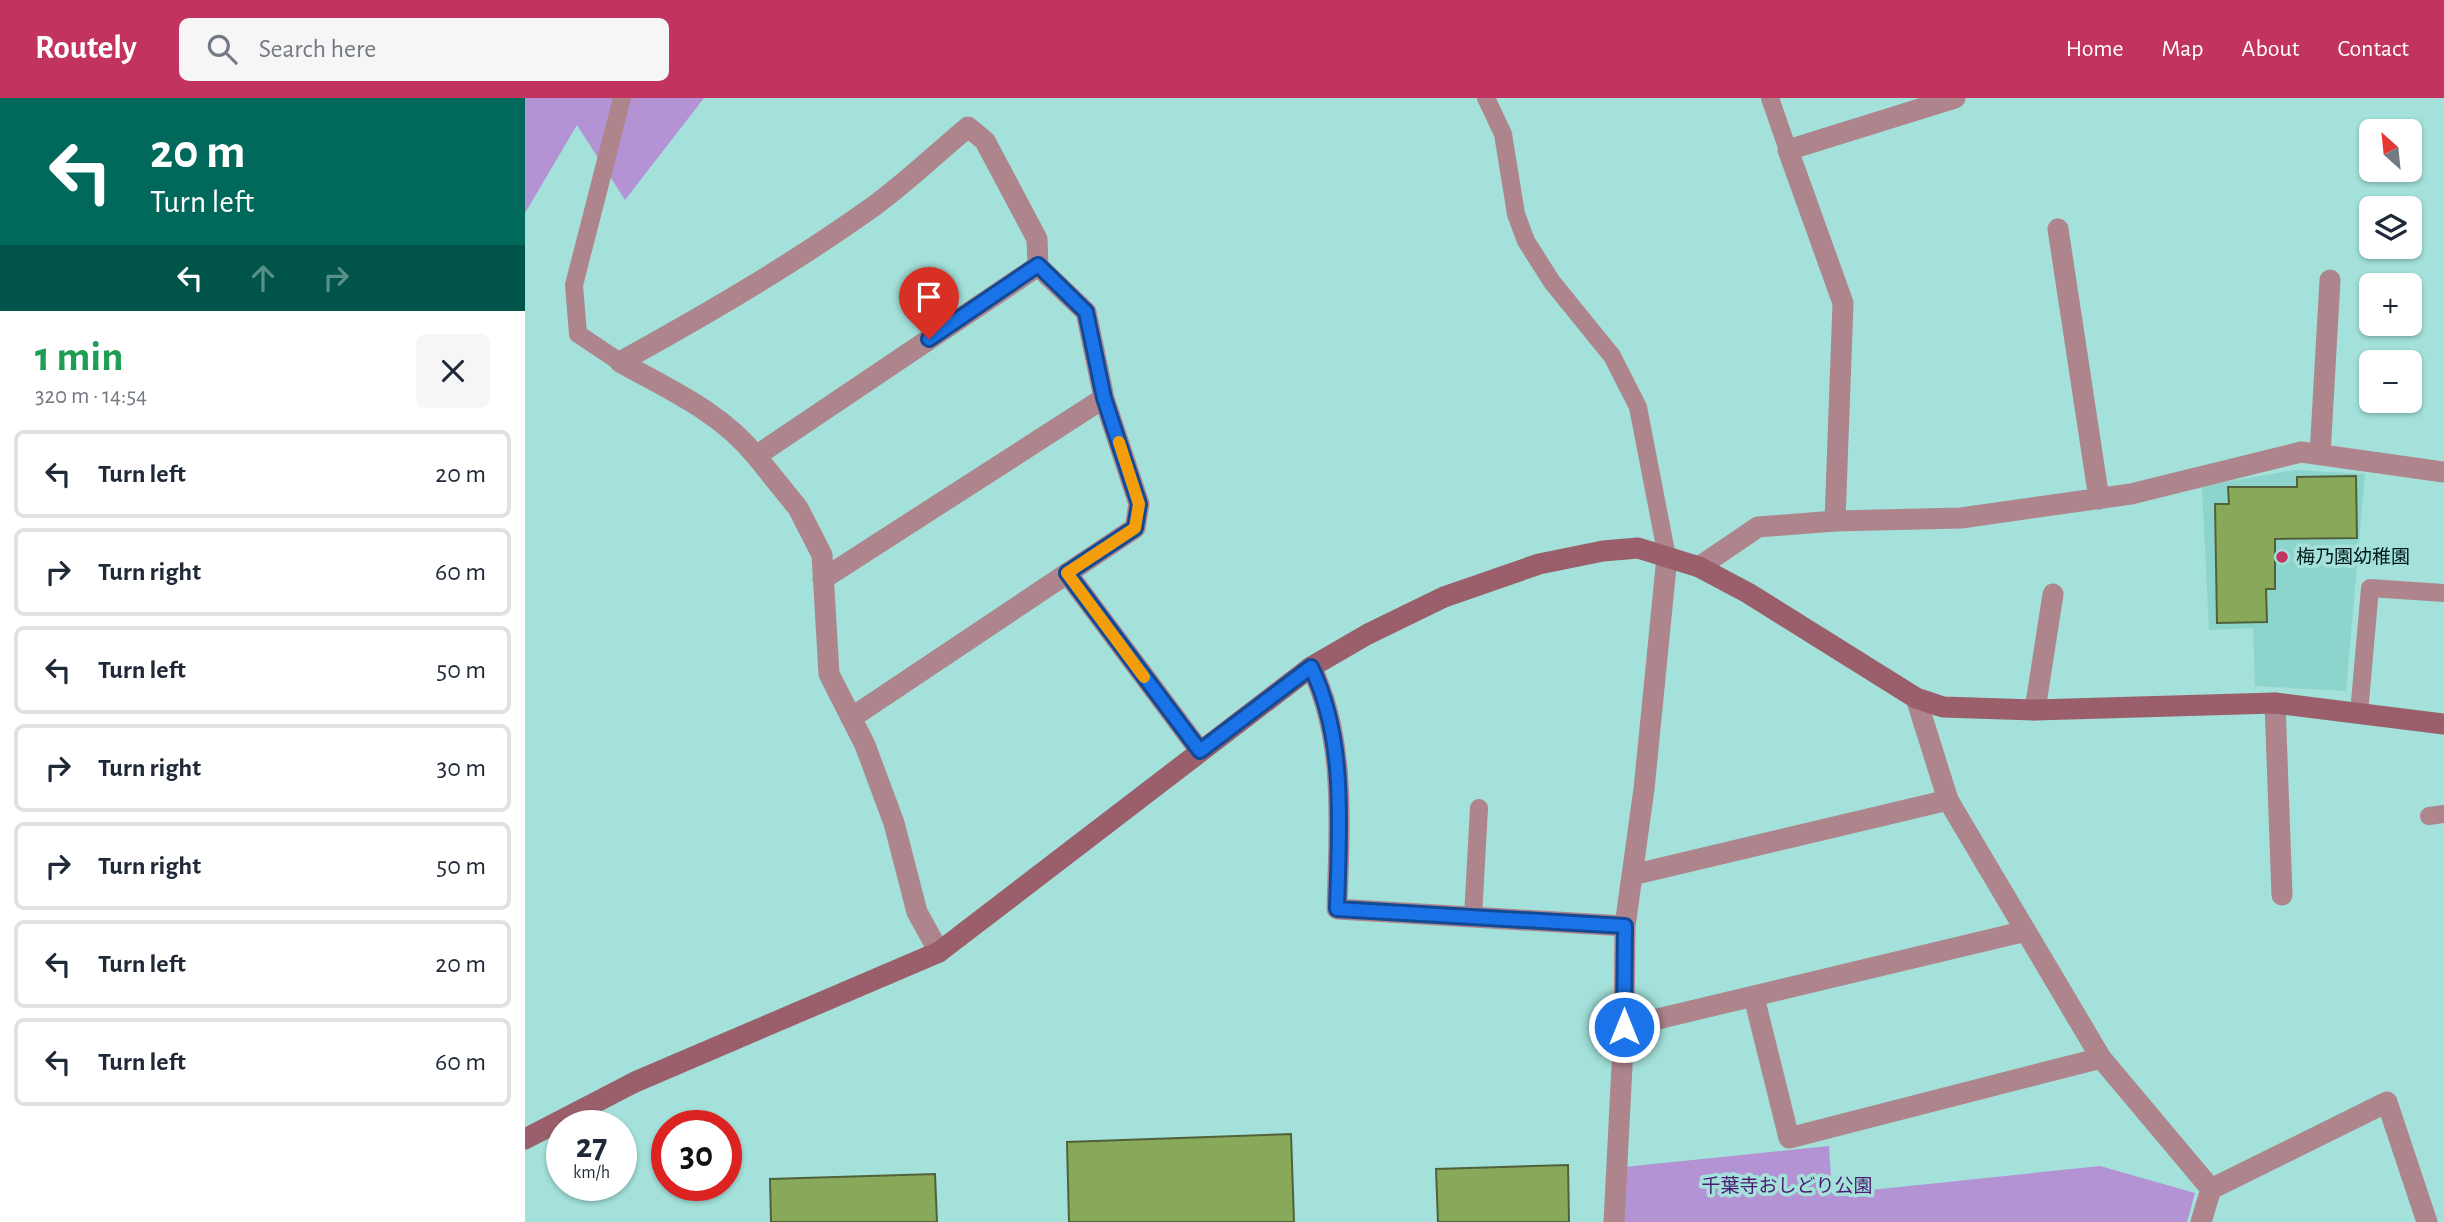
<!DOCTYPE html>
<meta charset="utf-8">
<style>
body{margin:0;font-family:"Alegreya Sans","Noto Sans JP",sans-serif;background:#f6f6f7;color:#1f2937;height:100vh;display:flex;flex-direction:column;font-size:26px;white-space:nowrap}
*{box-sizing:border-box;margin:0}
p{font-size:23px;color:#747a83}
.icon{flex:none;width:38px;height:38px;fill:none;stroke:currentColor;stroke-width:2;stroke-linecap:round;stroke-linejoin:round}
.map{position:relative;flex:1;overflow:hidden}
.sheet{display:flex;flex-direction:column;background:#fff;width:525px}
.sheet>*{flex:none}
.guide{background:#00695c;color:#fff;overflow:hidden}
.needle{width:46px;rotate:333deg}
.buttons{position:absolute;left:1834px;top:21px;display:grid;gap:14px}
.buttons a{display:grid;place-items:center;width:63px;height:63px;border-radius:10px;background:#fff;box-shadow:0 2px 5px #0004;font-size:35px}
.speed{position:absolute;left:21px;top:1012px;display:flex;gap:14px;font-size:35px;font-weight:700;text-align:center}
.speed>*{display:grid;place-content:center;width:91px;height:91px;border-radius:50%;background:#fff;box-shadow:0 2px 5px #0004;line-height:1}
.speed small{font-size:18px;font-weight:400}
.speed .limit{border:10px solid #d22;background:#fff;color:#111}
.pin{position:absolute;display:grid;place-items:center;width:60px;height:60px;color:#fff;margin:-72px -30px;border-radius:50% 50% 50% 0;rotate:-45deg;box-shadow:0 0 7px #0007}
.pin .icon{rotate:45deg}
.me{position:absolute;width:77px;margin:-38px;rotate:0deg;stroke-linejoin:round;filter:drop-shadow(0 0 5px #0008)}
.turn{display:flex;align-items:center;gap:24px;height:147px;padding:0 35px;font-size:32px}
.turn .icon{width:91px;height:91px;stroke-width:2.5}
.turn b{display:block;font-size:49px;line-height:60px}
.lanes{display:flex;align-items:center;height:66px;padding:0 35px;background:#0003;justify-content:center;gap:35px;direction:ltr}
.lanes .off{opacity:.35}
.round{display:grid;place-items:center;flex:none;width:74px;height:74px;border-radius:10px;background:#f6f6f7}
.head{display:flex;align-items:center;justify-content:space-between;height:119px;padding:0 35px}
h1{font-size:42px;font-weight:700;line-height:52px;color:#1e9e55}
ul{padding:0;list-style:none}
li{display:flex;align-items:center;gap:21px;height:88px;margin:0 14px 10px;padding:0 21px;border:4px solid #e0e1e3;border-radius:10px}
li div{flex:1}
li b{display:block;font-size:26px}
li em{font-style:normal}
header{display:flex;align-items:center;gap:42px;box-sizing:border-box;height:98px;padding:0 35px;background:#c2345f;color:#fff}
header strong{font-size:33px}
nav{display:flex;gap:38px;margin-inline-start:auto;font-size:24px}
.search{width:490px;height:63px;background:#f6f6f7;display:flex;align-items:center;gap:18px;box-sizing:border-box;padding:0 24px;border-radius:10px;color:#747a83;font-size:26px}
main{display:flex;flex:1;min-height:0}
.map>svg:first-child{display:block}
.built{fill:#8dd4cc}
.green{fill:#b493d4}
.building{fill:#88a959;stroke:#51623b;stroke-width:2}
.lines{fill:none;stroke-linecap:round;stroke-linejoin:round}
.lane{stroke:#ae858c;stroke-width:18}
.street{stroke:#ae858c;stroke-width:21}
.secondary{stroke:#9a5f6b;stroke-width:21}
.route-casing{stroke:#114b97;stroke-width:18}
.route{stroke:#1a73e8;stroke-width:12}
.slow{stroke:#f59e0b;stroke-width:12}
.poi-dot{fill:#c2345f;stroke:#a3e1da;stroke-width:2.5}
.labels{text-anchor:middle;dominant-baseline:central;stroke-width:7;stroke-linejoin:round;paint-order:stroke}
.poi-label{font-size:19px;fill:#021a18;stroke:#a3e1da;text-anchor:start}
.park-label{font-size:19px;fill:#4d1971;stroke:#a3e1da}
</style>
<header>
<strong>Routely</strong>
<div class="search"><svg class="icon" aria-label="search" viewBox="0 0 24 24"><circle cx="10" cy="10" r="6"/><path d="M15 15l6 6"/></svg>Search here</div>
<nav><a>Home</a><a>Map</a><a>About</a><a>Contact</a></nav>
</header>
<main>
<section class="sheet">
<div class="guide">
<div class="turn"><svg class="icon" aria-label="left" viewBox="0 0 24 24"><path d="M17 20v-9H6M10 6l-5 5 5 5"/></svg><div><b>20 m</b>Turn left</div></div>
<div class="lanes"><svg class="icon" aria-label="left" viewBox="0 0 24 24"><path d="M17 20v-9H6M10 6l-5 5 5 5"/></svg><svg class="icon off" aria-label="ahead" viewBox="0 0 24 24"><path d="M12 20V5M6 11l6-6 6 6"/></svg><svg class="icon off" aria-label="right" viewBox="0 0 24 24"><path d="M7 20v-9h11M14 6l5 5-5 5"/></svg></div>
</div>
<div class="head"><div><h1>1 min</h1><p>320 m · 14:54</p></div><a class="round"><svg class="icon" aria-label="close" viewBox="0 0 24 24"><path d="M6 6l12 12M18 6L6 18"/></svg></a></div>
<ul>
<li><svg class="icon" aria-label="left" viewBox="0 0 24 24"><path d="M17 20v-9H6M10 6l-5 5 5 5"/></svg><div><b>Turn left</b></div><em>20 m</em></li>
<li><svg class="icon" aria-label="right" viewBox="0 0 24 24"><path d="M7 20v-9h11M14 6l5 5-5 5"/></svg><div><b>Turn right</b></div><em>60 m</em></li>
<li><svg class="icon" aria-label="left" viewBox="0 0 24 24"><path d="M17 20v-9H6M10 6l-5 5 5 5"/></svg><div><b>Turn left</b></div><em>50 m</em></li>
<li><svg class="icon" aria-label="right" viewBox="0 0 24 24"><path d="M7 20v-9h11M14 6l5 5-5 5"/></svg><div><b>Turn right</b></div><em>30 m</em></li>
<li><svg class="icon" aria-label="right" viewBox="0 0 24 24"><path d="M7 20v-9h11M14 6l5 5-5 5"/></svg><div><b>Turn right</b></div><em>50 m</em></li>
<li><svg class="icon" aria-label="left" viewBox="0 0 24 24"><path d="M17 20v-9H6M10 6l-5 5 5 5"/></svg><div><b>Turn left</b></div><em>20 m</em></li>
<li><svg class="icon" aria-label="left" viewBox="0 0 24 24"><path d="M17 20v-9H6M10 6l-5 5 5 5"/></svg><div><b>Turn left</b></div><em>60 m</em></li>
</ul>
</section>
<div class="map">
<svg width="1919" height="1124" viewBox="0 0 1919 1124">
<rect width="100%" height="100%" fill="#a3e1da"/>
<path class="built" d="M1770 372 1840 376 1821 593 1730 588 1728 530 1684 532 1677 388Z"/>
<path class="green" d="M0 0H179L100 102 52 27 0 115Z
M1304 1048 1307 1096 1575 1068 1670 1095 1662 1124H1099V1069Z"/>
<path class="building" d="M1831 378 1832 440 1750 441V491H1741L1742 524 1692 525 1690 406H1704L1703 389H1772V379Z
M766 1036 769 1124H544L542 1044Z
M1043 1067 1044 1124H913L911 1071Z
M410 1076 412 1124H246L245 1081Z"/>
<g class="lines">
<path class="lane" d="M961 0 978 36 991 116 1001 143 1027 184 1087 258 1113 309 1142 459
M1245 0 1263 52
M95 264 53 236 49 187 97 0
M1834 615 1845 490 1919 495
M1904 718 1919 716
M948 819 954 710"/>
<path class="street" d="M1533 131 1574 401
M1795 357 1805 182
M231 358 513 168 512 141 460 43 443 29C412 55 382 84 349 108 268 166 182 216 95 264 143 291 196 314 231 358L273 410 297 457 304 576 340 647 369 725 392 814 414 854
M1310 423 1318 205 1263 52 1430 0
M1174 469 1233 429 1310 423 1436 420 1606 396 1776 354 1919 374
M542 475 675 653
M298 481 579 300
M786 569C822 642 814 732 812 811L1100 828
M1391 600 1423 702 1576 960 1686 1091
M1750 605 1757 797
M1510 612 1528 496
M326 620 610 430 614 406 579 300 561 214 513 168
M1107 777 1423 702
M1229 899 1264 1040 1576 960
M1099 929 1501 833
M1089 1124 1099 929 1100 828 1119 691 1142 459
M1676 1124 1686 1091 1862 1004 1902 1124"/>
<path class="secondary" d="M0 1041 110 984 414 854 786 569 843 536 919 499 1014 466 1078 453 1113 450 1174 469 1223 495 1391 600 1418 609 1510 612 1750 605 1919 626"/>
</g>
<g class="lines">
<defs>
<path id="route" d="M404 241 513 167 561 214 579 300 614 406 610 430 542 475 675 653 786 569C822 642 814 732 812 811L1100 828 1099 929"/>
</defs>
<use href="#route" class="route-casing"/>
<use href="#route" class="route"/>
<path class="slow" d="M594 344 614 406 610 430 542 475 619 579"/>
</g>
<circle class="poi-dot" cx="1757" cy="459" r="7"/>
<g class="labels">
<g class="poi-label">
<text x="1771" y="459">梅乃園幼稚園</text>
</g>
<g class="park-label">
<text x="1262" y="1088">千葉寺おしどり公園</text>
</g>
</g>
</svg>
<div class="buttons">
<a><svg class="needle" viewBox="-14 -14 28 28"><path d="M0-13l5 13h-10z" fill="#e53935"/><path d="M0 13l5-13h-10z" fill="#747a83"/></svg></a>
<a><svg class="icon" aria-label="layers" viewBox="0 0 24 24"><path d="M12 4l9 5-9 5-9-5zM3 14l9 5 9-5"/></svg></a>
<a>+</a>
<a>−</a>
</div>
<div class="speed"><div>27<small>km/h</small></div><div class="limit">30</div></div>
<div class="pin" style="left:404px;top:241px;background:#d93025"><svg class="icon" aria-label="arrive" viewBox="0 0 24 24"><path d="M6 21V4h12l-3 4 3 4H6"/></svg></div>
<svg class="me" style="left:1099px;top:929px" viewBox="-20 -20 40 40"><circle r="17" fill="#1a73e8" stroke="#fff" stroke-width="3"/><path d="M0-11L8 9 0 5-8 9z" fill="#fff"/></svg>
</div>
</main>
